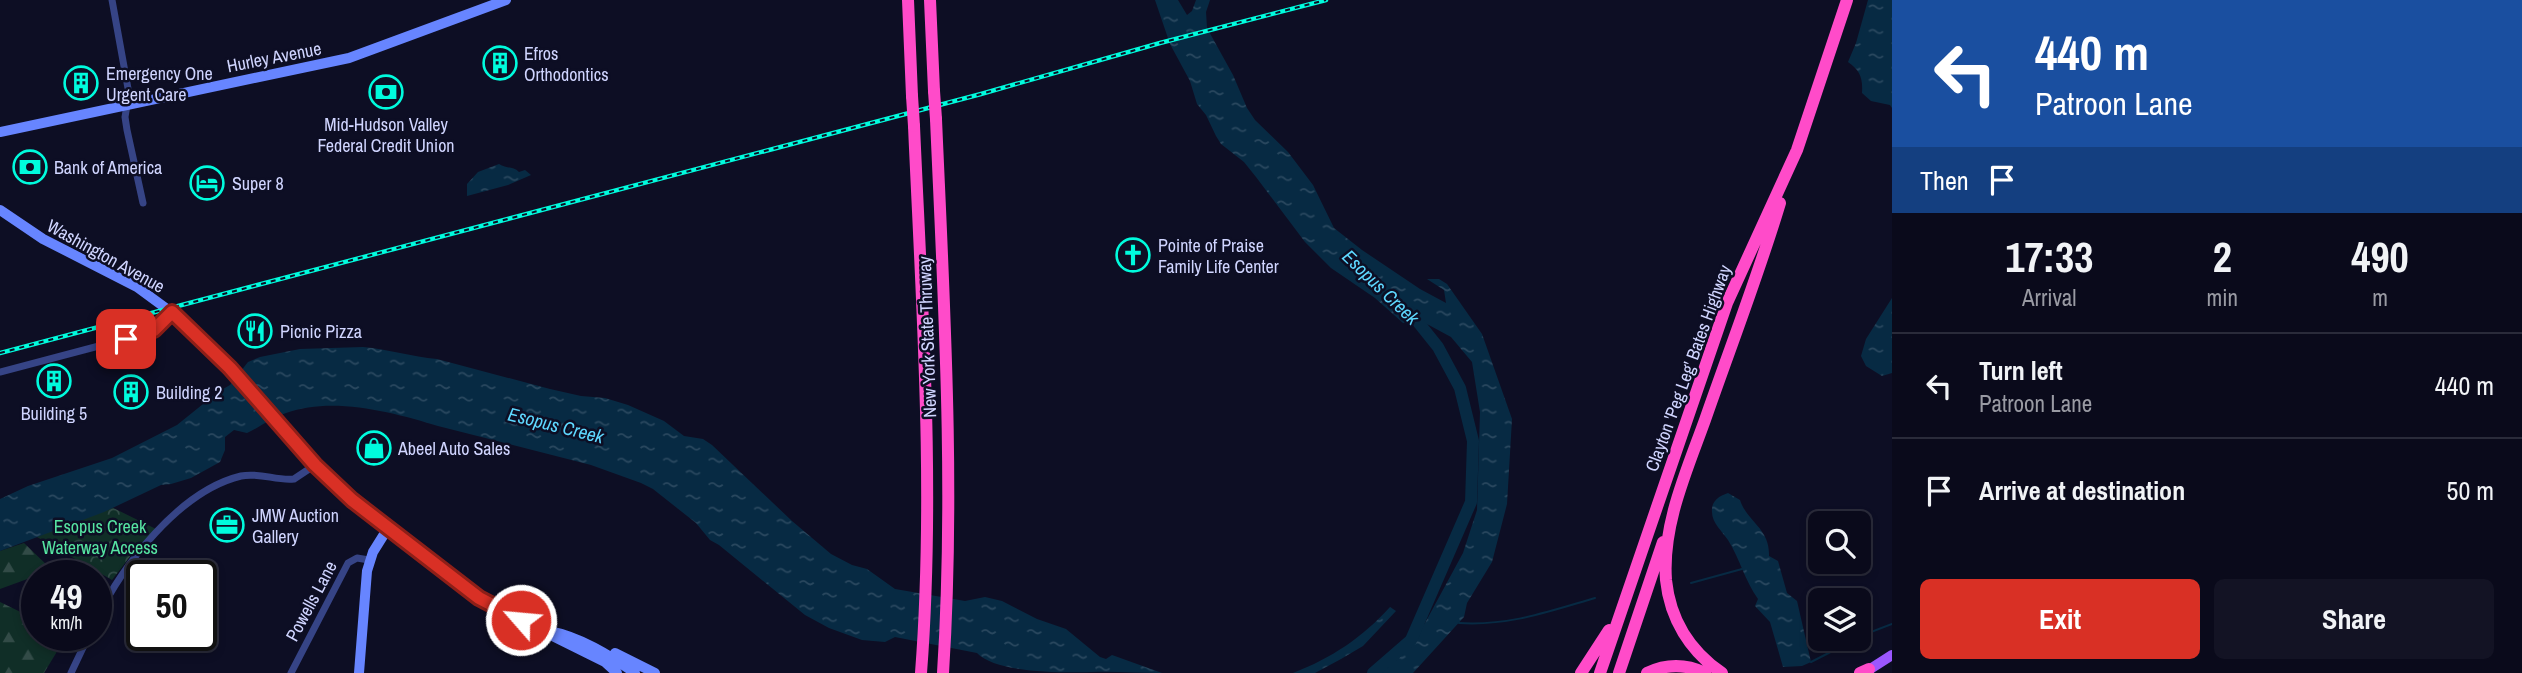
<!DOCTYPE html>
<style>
body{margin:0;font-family:"Archivo Narrow",sans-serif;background:#131324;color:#f1f3f6;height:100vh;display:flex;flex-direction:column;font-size:26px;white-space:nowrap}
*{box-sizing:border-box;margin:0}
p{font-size:23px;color:#999aa3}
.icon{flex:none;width:38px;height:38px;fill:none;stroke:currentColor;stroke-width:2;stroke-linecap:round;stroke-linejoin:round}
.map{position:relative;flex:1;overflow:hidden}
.panel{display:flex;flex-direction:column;background:#0a0a1b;width:630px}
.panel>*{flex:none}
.banner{background:#1a4fa0;color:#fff;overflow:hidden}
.fabs{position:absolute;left:1808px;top:511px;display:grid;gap:14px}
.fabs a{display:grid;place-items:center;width:63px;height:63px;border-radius:10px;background:#0a0a1b;box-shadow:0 4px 10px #0003,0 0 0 2px #2a2b3a;font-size:35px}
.speed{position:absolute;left:21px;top:560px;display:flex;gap:14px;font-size:35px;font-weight:700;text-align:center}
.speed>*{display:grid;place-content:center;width:91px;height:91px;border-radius:50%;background:#0a0a1b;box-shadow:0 4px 10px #0003,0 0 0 2px #2a2b3a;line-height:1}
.speed small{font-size:18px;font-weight:400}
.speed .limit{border:4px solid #111;border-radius:10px;background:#fff;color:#111}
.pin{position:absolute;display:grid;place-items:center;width:60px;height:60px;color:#fff;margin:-30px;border-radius:14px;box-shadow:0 4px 10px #0006}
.me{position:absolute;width:77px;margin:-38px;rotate:297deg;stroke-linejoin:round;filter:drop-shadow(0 0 5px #0008)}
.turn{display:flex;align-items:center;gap:24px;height:147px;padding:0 28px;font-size:32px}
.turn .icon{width:91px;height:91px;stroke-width:2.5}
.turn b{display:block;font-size:49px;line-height:60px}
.then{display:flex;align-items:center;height:66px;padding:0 28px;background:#0003;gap:14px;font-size:26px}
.eta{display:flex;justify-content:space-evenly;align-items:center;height:119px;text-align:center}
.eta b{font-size:42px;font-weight:800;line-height:49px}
.button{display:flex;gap:14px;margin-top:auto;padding:14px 28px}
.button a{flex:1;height:80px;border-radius:10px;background:#d93025;color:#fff;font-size:28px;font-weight:800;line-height:80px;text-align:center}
.button a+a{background:#131324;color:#f1f3f6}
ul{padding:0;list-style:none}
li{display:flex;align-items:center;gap:21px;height:105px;padding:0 28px;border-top:2px solid #2a2b3a}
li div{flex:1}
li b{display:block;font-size:26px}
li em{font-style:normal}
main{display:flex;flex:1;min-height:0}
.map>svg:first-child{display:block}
.forest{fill:url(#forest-firs)}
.park{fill:url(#park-crowns)}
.water{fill:url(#water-ripples)}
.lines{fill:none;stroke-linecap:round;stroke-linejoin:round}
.stream{stroke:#072a43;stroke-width:2}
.river{stroke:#072a43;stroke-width:12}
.street{stroke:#364486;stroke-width:7}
.secondary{stroke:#6785ff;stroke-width:10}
.primary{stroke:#9b57ff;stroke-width:10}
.highway{stroke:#ff4bc9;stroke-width:12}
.rail-casing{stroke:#00fbdd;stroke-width:4.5}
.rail{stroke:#0d0e24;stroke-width:2;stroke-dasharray:5;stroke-linecap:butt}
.highway-bridge{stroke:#ff4bc9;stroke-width:12}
.route-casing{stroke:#8d1f18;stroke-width:18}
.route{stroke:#d93025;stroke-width:12}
.labels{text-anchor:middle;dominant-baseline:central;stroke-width:5;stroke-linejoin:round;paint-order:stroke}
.poi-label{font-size:18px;fill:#d0d5ff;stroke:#0d0e24;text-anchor:start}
.street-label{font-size:18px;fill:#d0d5ff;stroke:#0d0e24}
.park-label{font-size:18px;fill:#56e5a2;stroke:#0d0e24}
.water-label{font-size:19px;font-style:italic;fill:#5ed8ff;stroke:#0d0e24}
</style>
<main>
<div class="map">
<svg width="1892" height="673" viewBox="0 0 1892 673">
<defs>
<pattern id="forest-firs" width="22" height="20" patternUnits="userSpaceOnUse" patternTransform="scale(1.75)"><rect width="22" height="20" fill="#102e27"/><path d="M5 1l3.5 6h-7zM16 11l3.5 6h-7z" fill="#324b47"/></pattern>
<pattern id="park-crowns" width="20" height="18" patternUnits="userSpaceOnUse" patternTransform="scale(1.75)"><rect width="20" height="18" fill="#102e27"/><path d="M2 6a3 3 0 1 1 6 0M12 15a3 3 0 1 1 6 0" fill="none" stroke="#324b47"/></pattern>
<pattern id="water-ripples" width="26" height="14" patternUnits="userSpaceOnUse" patternTransform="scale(1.75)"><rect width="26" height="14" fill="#072a43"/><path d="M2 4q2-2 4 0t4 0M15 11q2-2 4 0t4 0" fill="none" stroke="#2a485f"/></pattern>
</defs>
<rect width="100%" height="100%" fill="#0d0e24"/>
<path class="forest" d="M24 543 52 570 0 589V551Z
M0 602 37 620V635H67L44 673H0Z"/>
<path class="park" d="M87 495 156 529 132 554 112 580 16 525Z"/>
<path class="water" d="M1155 0H1178L1187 15 1192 11 1196 0H1210L1206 12 1207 28 1233 75 1247 108 1255 120 1288 152 1313 185 1334 228 1362 250 1420 289 1446 303 1444 290 1427 279H1439L1447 284 1482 334 1512 419 1507 504 1492 562 1467 603 1464 617 1413 673H1373L1392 660 1425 623 1463 553 1477 510 1480 412 1472 362 1451 337 1427 324 1403 323 1375 298 1331 268 1305 242 1256 177 1244 162 1221 144 1216 136 1206 115 1197 104 1190 81 1170 44Z
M1868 0H1892V108L1890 105 1871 101 1862 93C1863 78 1860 70 1848 62L1856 43Z
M499 164C506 169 513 166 519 172L525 170 531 175 508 185 467 196V184L478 172Z
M1892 298V373L1882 376 1866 366 1861 356 1866 339Z
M363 347C388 349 412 357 437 359L550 389 581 396 605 398 628 405 664 421 684 436 703 439 712 445 792 521 831 554 852 565 867 569 895 589 965 601 985 597 1002 601 1037 619 1066 629 1100 657 1106 659 1112 655 1162 673C1139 673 1114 671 1091 672 1062 673 996 673 977 653L895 637 885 642 862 640 829 628 805 615 719 545 710 540 696 523 653 489 641 483 591 465 438 426C393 412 332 396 286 413 273 417 260 427 247 433L234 430 225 437V450L220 462 191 478 171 484 161 485 104 512 0 551V499L28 486 112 458 177 425 218 392 230 385 248 362 260 357 300 349Z
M1728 493 1740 500C1747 522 1770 528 1769 556L1778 561 1787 593 1797 601 1811 662 1802 666 1783 667 1770 622 1755 606 1758 599C1745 581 1740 559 1728 540 1722 531 1712 523 1712 512 1711 501 1719 496 1728 493Z
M1390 607 1396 611 1363 646 1341 659 1315 673H1293C1332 658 1363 637 1390 607Z"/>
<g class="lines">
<path class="stream" d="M1691 583 1742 569
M1459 623C1509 626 1547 612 1595 598
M1858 637 1892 624
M1811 662 1856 639"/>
<path class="river" d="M1373 673 1411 640 1471 502 1473 441 1460 388 1438 347 1410 312"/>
<path class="street" d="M112 0 129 94 125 117 127 130 143 203
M0 372 148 333 159 326 171 312
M96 620C122 566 179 491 241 476 260 472 276 481 294 479L315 465
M71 673 89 635
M291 673 348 563 357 558 369 560"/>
<path class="secondary" d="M0 132 349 58 506 0
M0 210 43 239 137 287 171 312 230 368 330 480 374 517 463 586 498 609 605 662 617 673
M549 631C580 637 609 655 635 673
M615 653 655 673
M359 673 367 571 373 552 388 528"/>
<path class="primary" d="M1864 673 1892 655"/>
<path class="highway" d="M908 0 912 96
M930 0 934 91
M936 119C944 304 955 488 943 673
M914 126C922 308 935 491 921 673
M1581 673 1609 630
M1600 673 1727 303 1797 150 1847 0
M1619 673 1663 542
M1647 673C1666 664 1686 664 1705 673
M1722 673C1690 651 1670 619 1666 580 1662 525 1687 470 1705 420 1730 348 1758 276 1780 203
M1860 673 1869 669"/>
<defs>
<path id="rail" d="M0 353 981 94 1160 43 1326 0"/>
</defs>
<use href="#rail" class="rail-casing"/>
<use href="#rail" class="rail"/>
<path class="highway-bridge" d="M934 91 936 119
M912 96 914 126"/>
</g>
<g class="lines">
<defs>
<path id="route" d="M126 339 154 330 172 312 230 368 315 465 352 500 479 598 521 620"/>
</defs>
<use href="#route" class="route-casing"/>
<use href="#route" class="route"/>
</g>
<defs>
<symbol id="building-ring" viewBox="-11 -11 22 22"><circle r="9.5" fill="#0d0e24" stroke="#00fbdd" stroke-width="1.5"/><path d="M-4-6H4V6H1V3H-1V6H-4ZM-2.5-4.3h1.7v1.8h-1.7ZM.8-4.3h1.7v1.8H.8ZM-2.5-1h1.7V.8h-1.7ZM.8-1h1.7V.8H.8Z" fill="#00fbdd"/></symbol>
<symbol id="bank-ring" viewBox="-11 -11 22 22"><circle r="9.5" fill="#0d0e24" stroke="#00fbdd" stroke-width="1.5"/><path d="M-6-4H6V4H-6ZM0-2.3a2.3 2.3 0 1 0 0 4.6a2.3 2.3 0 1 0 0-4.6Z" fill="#00fbdd"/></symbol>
<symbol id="hotel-ring" viewBox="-11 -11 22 22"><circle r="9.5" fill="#0d0e24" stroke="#00fbdd" stroke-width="1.5"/><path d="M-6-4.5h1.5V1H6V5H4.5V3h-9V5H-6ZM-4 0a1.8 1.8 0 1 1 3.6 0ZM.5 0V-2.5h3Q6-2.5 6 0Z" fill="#00fbdd"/></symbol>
<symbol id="church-ring" viewBox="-11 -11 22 22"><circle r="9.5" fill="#0d0e24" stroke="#00fbdd" stroke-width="1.5"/><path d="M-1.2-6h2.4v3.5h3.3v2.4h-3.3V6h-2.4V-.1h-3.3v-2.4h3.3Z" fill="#00fbdd"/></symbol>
<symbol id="restaurant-ring" viewBox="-11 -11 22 22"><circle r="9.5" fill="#0d0e24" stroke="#00fbdd" stroke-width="1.5"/><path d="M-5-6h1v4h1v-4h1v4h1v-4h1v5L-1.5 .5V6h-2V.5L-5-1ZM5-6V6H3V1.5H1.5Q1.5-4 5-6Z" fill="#00fbdd"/></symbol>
<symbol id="shop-ring" viewBox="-11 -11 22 22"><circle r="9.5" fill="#0d0e24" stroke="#00fbdd" stroke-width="1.5"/><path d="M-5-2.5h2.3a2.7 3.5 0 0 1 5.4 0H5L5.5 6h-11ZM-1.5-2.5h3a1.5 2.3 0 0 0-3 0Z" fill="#00fbdd"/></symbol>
<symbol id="office-ring" viewBox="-11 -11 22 22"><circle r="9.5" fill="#0d0e24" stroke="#00fbdd" stroke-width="1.5"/><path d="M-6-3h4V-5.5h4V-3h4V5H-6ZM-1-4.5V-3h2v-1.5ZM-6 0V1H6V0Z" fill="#00fbdd"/></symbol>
</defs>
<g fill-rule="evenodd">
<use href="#building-ring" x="481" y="44" width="38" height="38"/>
<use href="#building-ring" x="62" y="64" width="38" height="38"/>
<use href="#bank-ring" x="367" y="73" width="38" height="38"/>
<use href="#bank-ring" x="11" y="148" width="38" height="38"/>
<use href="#hotel-ring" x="188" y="164" width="38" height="38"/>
<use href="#church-ring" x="1114" y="236" width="38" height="38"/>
<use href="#restaurant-ring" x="236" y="312" width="38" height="38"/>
<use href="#building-ring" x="35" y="362" width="38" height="38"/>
<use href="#building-ring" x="112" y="373" width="38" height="38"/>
<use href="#shop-ring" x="355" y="429" width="38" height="38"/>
<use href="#office-ring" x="208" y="506" width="38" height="38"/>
</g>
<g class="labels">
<g class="poi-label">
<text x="524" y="53">Efros<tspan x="524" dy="21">Orthodontics</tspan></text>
<text x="106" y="73">Emergency One<tspan x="106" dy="21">Urgent Care</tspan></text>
<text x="386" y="124" text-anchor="middle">Mid-Hudson Valley<tspan x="386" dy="21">Federal Credit Union</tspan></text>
<text x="54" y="167">Bank of America</text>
<text x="232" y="183">Super 8</text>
<text x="1158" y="245">Pointe of Praise<tspan x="1158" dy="21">Family Life Center</tspan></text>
<text x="280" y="331">Picnic Pizza</text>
<text x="156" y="392">Building 2</text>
<text x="54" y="413" text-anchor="middle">Building 5</text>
<text x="398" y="448">Abeel Auto Sales</text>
<text x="252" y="515">JMW Auction<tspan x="252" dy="21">Gallery</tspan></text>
</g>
<g class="street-label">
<text transform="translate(274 57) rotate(-11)">Hurley Avenue</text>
<text transform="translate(106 256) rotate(29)">Washington Avenue</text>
<text transform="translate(927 337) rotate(-92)">New York State Thruway</text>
<text transform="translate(1688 368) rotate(-70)">Clayton 'Peg Leg' Bates Highway</text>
<text transform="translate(311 601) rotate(-62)">Powells Lane</text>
</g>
<g class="park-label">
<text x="100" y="526">Esopus Creek<tspan x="100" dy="21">Waterway Access</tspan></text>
</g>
<g class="water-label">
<text transform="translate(1381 287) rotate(44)">Esopus Creek</text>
<text transform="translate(556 425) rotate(14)">Esopus Creek</text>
</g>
</g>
</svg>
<div class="fabs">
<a><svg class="icon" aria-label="search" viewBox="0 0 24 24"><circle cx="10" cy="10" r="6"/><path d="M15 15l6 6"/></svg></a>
<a><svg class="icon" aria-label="layers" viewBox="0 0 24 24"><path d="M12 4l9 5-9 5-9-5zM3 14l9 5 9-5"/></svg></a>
</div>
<div class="speed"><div>49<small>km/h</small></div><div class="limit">50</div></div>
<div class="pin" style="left:126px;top:339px;background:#d93025"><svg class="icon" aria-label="arrive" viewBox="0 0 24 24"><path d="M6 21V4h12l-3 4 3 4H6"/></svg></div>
<svg class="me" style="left:521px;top:620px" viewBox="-20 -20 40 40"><circle r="17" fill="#d93025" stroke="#fff" stroke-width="3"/><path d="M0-11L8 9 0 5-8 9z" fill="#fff"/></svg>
</div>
<section class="panel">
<div class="banner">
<div class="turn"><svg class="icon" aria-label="left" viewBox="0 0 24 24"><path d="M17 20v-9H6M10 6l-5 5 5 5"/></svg><div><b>440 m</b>Patroon Lane</div></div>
<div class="then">Then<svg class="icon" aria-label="arrive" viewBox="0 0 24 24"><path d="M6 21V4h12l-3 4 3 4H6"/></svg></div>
</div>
<div class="eta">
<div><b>17:33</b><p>Arrival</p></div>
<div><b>2</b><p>min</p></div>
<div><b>490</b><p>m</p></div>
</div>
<ul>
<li><svg class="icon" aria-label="left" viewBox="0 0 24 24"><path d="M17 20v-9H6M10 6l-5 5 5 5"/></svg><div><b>Turn left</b><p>Patroon Lane</p></div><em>440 m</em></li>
<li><svg class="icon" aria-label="arrive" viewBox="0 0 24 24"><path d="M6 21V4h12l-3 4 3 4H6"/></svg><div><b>Arrive at destination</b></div><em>50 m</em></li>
</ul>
<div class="button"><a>Exit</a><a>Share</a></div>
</section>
</main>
